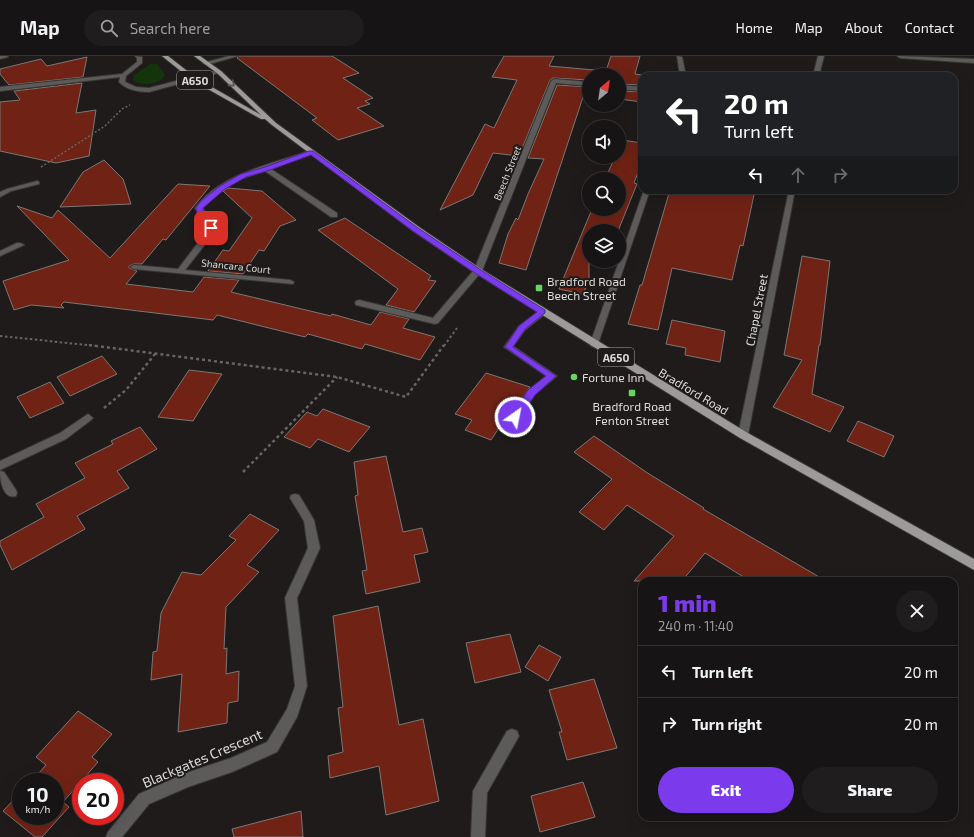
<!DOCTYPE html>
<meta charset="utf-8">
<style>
body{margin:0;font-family:"Exo 2",sans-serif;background:#1f1d1d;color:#f1f3f6;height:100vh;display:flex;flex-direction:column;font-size:15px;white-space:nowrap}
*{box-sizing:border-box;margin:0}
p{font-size:13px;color:#9e9ea0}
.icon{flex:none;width:22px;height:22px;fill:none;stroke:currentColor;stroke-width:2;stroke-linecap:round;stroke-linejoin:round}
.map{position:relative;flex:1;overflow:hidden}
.side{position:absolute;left:638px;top:521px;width:320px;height:244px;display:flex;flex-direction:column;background:#161414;border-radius:12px;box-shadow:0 4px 16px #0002,0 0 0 1px #353334}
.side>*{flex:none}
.top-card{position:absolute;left:638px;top:16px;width:320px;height:122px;border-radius:12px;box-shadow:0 4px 16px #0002,0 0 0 1px #353334;background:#202124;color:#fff;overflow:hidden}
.needle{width:26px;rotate:29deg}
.buttons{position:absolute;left:582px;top:12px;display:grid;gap:8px}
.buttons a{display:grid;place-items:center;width:44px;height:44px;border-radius:50%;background:#161414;box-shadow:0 4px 16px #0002,0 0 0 1px #353334;font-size:20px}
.speed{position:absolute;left:12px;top:717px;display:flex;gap:8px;font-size:20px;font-weight:700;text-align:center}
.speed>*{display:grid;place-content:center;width:52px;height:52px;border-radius:50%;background:#161414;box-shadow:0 4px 16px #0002,0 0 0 1px #353334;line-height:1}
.speed small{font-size:10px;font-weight:400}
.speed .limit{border:6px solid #d22;background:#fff;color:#111}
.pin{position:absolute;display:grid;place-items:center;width:34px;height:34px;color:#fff;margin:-17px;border-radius:8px;box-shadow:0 2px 6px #0006}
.me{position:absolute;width:44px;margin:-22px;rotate:33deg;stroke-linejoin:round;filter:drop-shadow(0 0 3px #0008)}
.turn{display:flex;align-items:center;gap:14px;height:84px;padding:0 20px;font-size:18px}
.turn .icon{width:52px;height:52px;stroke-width:2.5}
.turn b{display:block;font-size:28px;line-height:34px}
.lanes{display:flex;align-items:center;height:38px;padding:0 20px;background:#0003;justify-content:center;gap:20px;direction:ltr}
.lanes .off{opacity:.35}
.round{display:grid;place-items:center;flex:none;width:42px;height:42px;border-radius:21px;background:#1f1d1d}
.summary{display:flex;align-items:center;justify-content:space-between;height:68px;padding:0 20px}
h1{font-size:24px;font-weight:800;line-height:30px;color:#7c3aed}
.button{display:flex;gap:8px;margin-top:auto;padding:8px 20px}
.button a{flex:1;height:46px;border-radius:24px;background:#7c3aed;color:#fff;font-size:16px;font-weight:800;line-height:46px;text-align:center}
.button a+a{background:#1f1d1d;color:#f1f3f6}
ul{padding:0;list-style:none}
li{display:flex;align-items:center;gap:12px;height:52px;padding:0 20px;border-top:1px solid #353334}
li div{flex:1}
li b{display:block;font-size:15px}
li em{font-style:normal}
header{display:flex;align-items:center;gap:24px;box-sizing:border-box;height:56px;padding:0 20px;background:#161414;border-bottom:1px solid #353334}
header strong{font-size:19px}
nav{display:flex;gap:22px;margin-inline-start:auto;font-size:14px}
.search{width:280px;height:36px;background:#1f1d1d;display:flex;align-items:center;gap:10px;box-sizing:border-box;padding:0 14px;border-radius:22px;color:#9e9ea0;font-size:15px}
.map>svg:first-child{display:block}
.green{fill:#14350c}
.building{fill:#702315;stroke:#7a7776}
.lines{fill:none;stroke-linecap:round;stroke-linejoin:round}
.minor-casing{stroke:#393635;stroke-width:2}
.major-casing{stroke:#393635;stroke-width:2}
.path-far2{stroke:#676564;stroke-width:1.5;stroke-dasharray:2 2;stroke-linecap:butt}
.path-far1{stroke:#676564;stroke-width:2;stroke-dasharray:2.5 2.5;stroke-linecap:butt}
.path{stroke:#676564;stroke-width:2.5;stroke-dasharray:3 3;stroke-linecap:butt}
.minor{fill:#5c5b5a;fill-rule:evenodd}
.major{fill:#9c9b99;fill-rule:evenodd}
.oneway{stroke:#575553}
.route{fill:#7c3aed;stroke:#51269a}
.poi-dot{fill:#68d465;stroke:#1e1b1a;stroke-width:1.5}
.labels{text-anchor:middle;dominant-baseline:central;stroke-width:4;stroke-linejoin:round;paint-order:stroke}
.far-street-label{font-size:10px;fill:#dddcdb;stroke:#1e1b1a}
.shield{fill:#1e1b1a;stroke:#a4a2a1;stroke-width:1}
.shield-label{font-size:11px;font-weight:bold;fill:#dddcdb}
.poi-label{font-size:12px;fill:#dddcdb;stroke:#1e1b1a;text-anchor:start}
.street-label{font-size:12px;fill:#dddcdb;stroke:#1e1b1a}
.near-street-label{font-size:14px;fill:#dddcdb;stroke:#1e1b1a}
</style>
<header>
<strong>Map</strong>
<div class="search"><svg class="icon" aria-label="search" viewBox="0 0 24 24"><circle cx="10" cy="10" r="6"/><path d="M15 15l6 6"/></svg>Search here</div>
<nav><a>Home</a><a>Map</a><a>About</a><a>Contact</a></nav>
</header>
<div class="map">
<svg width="974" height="781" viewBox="0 0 974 781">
<rect width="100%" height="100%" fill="#1e1b1a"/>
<path class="green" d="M150 8H157L165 19C160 29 142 31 133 24V20Z"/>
<path class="building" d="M239 0H332L359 17 343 22 373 42 365 45 370 48 357 52 384 70 338 84 312 64 317 62 237 2Z
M504 0H554L549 10 606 15 611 0H640L635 18 642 19V29L619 28V19H589V24L553 22 550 24 519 100 493 97 473 139 440 154 485 68 494 72 517 24 492 21Z
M87 1 83 21 9 29 0 18V13L41 3 47 10Z
M82 27 76 57 96 54 89 100 56 107 0 95V46L20 44 14 35Z
M557 29 589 31V39L584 38 526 214 499 207 508 178 516 162 518 164 528 138 544 103 528 102Z
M619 35 642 36V46L619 43Z
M622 84 642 87V106L634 127 637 128 618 175H589V224L583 238 559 233 592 153H619V123H605L615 101H619V92Z
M104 104 123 123 131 148 60 151 83 116Z
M178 128 210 130 166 184 163 183 142 208H134L129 210V212L137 215 126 228 193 236 204 221 239 224 231 236 331 260 332 258 371 269 380 256 409 263 403 272 435 281 420 304 365 288 362 293 308 278 305 281 217 259 213 264 64 246 61 249 64 252 31 249 14 254 3 225 69 204 17 150 52 162 58 154 110 202Z
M228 132 262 135 296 164 280 170 264 195 259 194 243 218 208 215 223 194 229 195 252 162 223 135Z
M670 134H755L743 190 740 189 732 224 672 212 658 274 628 268 640 229H642Z
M345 162 431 220 428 224 436 225 414 256 386 249 398 233 318 174Z
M802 200 830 205 820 289H819L812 338 844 351 830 376 773 351 802 304 784 299Z
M672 264 725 275 720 306 685 299 686 292 666 288Z
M102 300 117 318 70 340 57 321Z
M189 314 222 318 193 365 158 361Z
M486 317 530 331 514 353 512 352 491 384 465 374 472 364 455 358Z
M50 326 64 347 30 362 17 341Z
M323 353 370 371 349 396 318 383 310 392 284 381 307 356 317 360Z
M858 365 894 380 884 401 847 385Z
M140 371 157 393 117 415 129 432 77 460 85 473 12 514 0 489V485L44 461 36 448 85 422 75 407 113 388 111 385Z
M594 380 646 416 704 452 703 453 826 525H750L705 497 682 525H634L674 480 627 449 604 474 579 456 612 423 574 396Z
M386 400 403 476 422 472 428 496 414 499 420 526 366 538 362 515 367 514 355 440 358 439 354 406Z
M250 458 279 474 247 509 259 516 226 551 224 593 227 592 226 618 239 615 238 645 228 647 227 667 178 676 182 618 151 624 153 596 157 595 161 557 182 516 201 519 236 484 229 480Z
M378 550 399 669 423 663 439 745 386 759 379 710 330 722 328 700 343 696 338 652 343 651 333 560Z
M510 578 521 616 475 627 466 587Z
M539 589 561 601 548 625 525 611Z
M594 623 617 692 567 704 559 676H562L549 634Z
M78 655 112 678 92 701 98 706 63 746 69 751 42 781H35L3 755 21 736V760H55V726H31L46 709 36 701Z
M583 726 595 761 540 776 531 740Z
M301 755 303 781H234L232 773Z"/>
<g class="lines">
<defs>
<path id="minor" d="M0 0H7L8 1 0 3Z
M135 0 142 1V7L126 20 125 26 136 31 149 32 219 14 222 16 149 36C138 36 127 34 119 26L120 21 0 35V31L122 18 137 6V2Z
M229 0H238L206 9 203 7Z
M677 0 682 1 686 20H680Z
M818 0H824L819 20H813Z
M897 0 974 3V7L900 2Z
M554 23 589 26V30L556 27 482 215 438 267 435 268 356 249 355 247 356 245 359 244 433 262 474 214 551 25Z
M619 29 642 31V35L619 33Z
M309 95 314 96 271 113 337 157V161H331L265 115 234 125 205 148 203 152 215 172 211 181 185 214 290 224 294 226 293 228 134 213 130 211 134 209 178 213 204 179 207 172 195 152C220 118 271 108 309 95Z
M37 125 39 126V128L11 135 0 141V136L7 133Z
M644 134H650L598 288 594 291 591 290 590 288Z
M789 134H795L748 379 746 382H740L738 379Z
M17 187H20L24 189 0 200V195Z
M542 253 545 254 546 256 545 258 525 274 513 290 557 320 534 339 521 360 532 364 534 367 532 370 529 371 512 363 510 361 528 335 546 320 504 291 519 270Z
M88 358 93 362 91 364 66 383 0 414V405L60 377Z
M0 415 4 416 16 434 17 437 16 440C3 444 0 424 0 415Z
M295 438 299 439 314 464 320 492 297 542 307 630 297 661 277 696 232 716 188 731 149 748 122 781H106L108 776 139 738 186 717 231 702 267 686 287 653 295 630 285 542 308 492 304 465 290 442 291 439Z
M512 673 517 675 519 680 487 737 485 781H471L473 735 507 675Z"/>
<path id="major" d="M162 0H168L196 22 261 59 217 17 194 0H200L221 15 276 67 419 171 481 213 746 376 974 503V514L740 382 475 217 413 175 272 69 265 63H261L192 24Z"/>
</defs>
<use href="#minor" class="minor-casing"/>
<use href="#major" class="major-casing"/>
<path class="path-far2" d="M41 111 105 70 122 53 130 49"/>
<path class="path-far1" d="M0 280 97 290
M444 290 457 272"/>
<path class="path" d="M89 289 337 321 406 341 444 289
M104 352 126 334 155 298
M243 416 337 321"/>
<use href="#minor" class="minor"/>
<use href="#major" class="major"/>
</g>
<defs><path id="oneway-chevron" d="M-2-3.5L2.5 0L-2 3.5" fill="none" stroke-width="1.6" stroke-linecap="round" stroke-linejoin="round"/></defs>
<use class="oneway" href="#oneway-chevron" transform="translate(232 28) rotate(41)"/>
<path class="route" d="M309 95H313L418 172 481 214 545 254V257L525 273 513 291 556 320 535 339 518 364H515L511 361 528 334 546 320 505 291 519 270 537 256 475 217 413 175 311 99 270 114 246 121 225 133 203 152 204 157 214 172 208 174 197 157 196 152 201 145 220 130 241 118 265 111Z"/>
<g class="poi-dot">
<rect x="535" y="228" width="8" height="8" rx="2"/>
<circle cx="574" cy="321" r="4"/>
<rect x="628" y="333" width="8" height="8" rx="2"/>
</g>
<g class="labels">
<g class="far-street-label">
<text transform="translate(507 117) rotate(-68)">Beech Street</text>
<text transform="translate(236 210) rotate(6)">Shancara Court</text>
</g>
<g class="shield">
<rect x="177" y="15" width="36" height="18" rx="3"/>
<rect x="598" y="292" width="36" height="18" rx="3"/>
</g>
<g class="shield-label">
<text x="195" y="24">A650</text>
<text x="616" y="301">A650</text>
</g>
<g class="poi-label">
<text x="547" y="225">Bradford Road<tspan x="547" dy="14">Beech Street</tspan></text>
<text x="582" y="321">Fortune Inn</text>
<text x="632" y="350" text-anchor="middle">Bradford Road<tspan x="632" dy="14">Fenton Street</tspan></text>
</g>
<g class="street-label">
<text transform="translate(756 254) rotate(-79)">Chapel Street</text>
<text transform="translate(694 335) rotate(31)">Bradford Road</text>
</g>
<g class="near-street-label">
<text transform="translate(202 702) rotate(-23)">Blackgates Crescent</text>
</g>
</g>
</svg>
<div class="buttons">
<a><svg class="needle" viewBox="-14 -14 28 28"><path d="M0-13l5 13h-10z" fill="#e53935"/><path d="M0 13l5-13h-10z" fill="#9e9ea0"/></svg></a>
<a><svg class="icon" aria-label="sound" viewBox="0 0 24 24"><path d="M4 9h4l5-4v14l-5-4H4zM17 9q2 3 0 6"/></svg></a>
<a><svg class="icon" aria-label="search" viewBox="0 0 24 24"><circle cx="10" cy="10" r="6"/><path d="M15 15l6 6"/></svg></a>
<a><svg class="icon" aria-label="layers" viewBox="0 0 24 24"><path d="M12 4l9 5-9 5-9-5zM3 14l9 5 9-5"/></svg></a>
</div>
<div class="speed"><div>10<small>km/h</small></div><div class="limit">20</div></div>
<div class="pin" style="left:211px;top:172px;background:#d93025"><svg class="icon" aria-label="arrive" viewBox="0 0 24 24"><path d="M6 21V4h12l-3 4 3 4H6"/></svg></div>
<svg class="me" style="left:515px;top:361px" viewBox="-20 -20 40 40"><circle r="17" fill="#7c3aed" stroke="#fff" stroke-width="3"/><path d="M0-11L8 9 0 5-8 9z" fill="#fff"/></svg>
<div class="top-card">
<div class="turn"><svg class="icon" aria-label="left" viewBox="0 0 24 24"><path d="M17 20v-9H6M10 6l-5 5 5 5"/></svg><div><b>20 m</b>Turn left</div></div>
<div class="lanes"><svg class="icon" aria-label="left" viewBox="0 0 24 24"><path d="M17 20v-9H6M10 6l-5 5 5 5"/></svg><svg class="icon off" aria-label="ahead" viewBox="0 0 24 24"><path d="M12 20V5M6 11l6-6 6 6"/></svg><svg class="icon off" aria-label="right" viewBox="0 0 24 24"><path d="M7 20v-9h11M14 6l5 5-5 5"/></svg></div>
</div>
<section class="side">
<div class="summary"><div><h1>1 min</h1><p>240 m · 11:40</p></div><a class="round"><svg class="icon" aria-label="close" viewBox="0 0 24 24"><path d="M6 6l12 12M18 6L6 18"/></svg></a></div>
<ul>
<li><svg class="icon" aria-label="left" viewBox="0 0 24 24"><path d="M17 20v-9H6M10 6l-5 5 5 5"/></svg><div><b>Turn left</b></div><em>20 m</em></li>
<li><svg class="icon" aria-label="right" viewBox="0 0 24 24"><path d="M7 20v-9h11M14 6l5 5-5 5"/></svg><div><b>Turn right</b></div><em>20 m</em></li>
</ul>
<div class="button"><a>Exit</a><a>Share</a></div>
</section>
</div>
